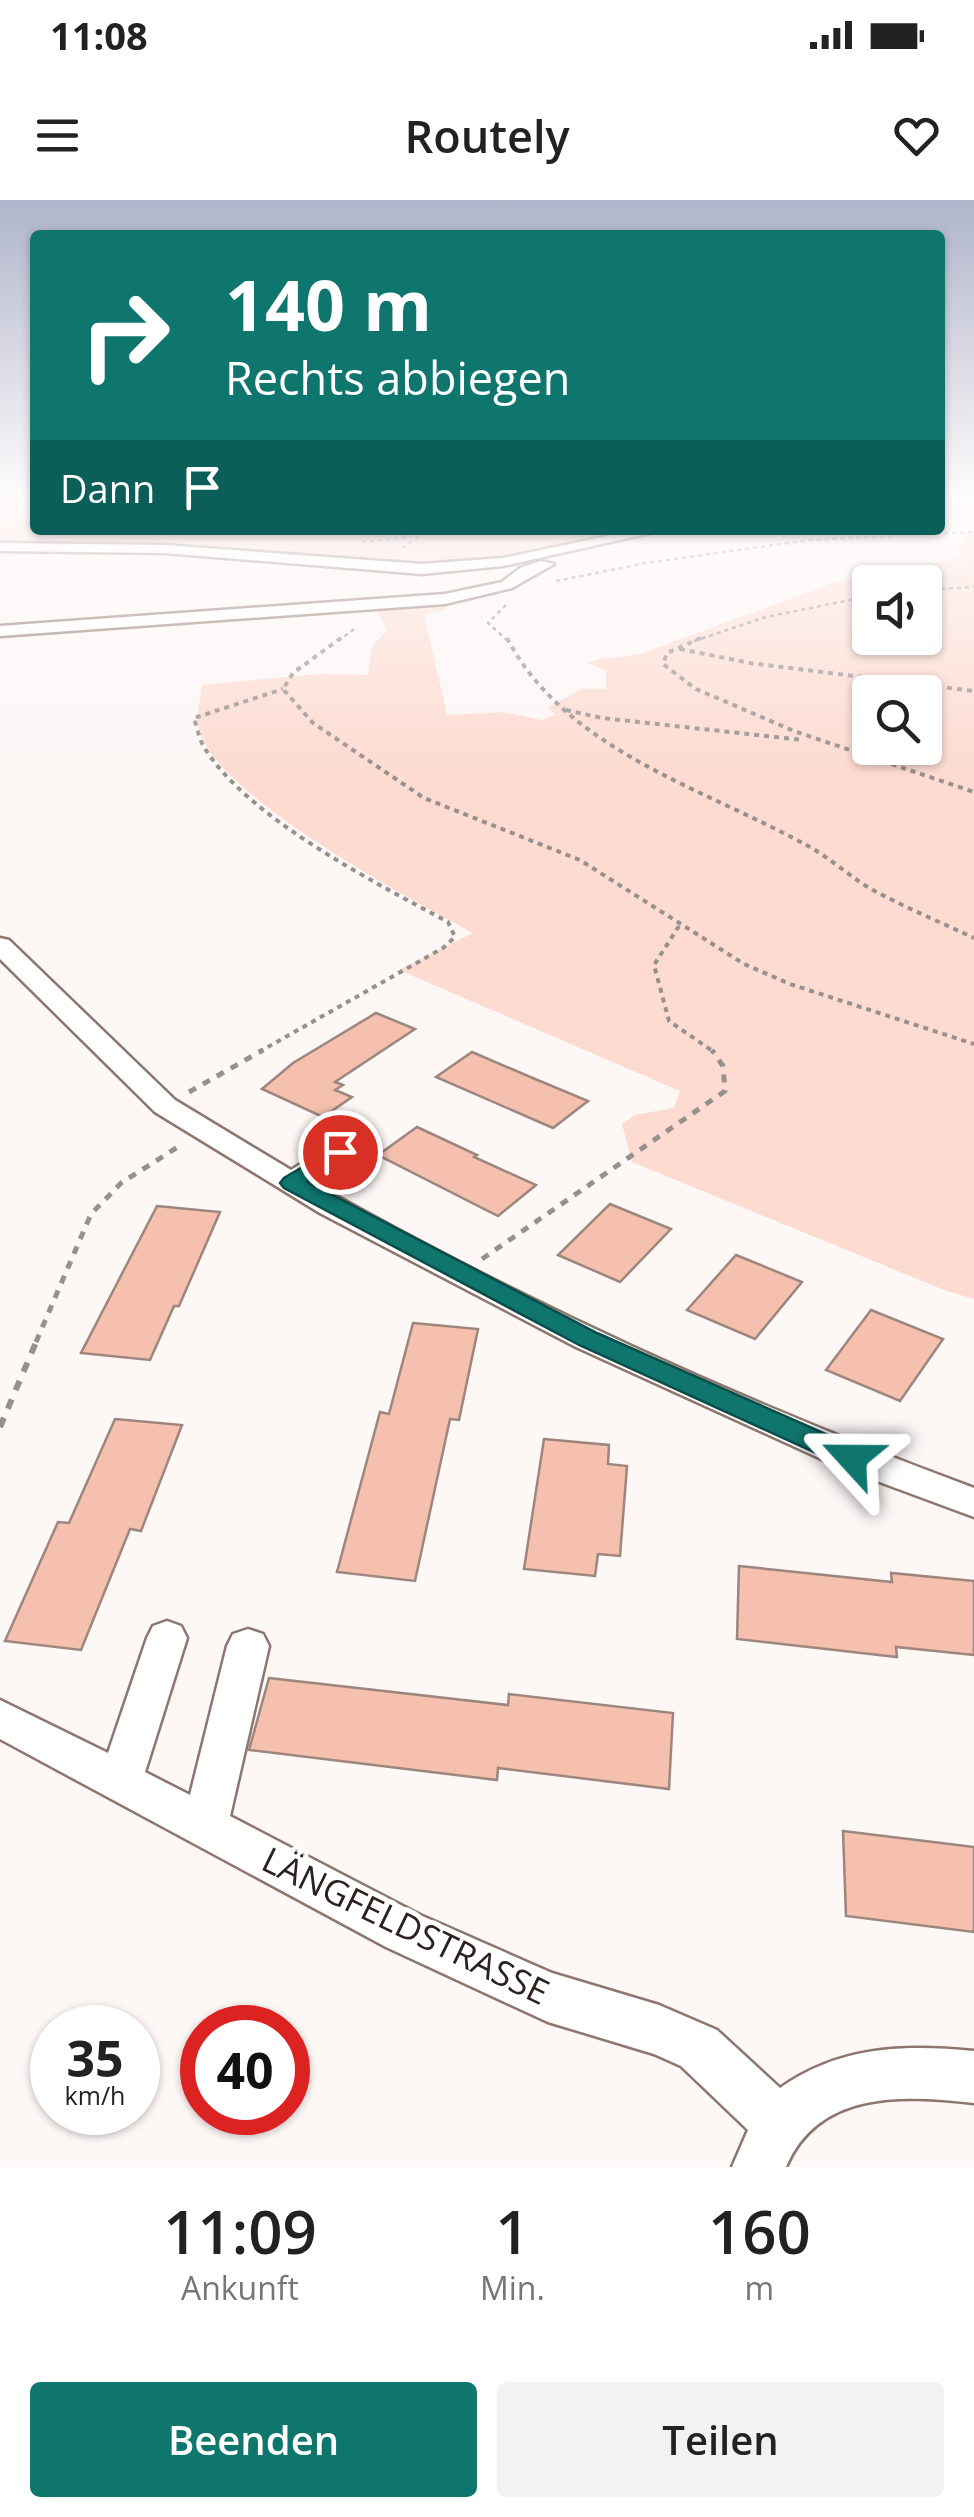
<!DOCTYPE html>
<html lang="de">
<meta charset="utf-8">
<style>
body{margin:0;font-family:"Open Sans",sans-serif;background:#f2f2f2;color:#222;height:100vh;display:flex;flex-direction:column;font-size:38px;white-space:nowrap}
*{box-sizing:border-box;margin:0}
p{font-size:32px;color:#767676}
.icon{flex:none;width:55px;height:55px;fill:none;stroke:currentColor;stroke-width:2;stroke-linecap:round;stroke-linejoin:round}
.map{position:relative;height:1967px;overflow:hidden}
.side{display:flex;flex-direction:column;background:#fff;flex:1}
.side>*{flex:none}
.hud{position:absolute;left:30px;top:30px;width:915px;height:305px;border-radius:10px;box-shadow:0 2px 8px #0004;background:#0f766e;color:#fff;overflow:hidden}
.buttons{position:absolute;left:852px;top:365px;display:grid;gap:20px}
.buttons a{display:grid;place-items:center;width:90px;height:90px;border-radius:10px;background:#fff;box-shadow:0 2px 8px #0004;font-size:50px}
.speed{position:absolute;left:30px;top:1805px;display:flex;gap:20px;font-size:50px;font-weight:700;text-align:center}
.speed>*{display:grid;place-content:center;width:130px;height:130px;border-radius:50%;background:#fff;box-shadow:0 2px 8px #0004;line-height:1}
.speed small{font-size:25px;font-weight:400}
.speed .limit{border:15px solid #d22;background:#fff;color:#111}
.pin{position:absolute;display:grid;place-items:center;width:85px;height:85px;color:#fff;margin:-42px;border:5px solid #fff;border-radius:50%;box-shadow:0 2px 10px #0007}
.me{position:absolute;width:110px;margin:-55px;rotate:294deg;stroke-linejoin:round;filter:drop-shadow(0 0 8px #0008)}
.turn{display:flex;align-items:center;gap:35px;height:210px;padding:0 30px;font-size:45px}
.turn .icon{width:130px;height:130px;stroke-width:2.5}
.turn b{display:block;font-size:70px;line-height:85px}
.then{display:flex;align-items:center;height:95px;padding:0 30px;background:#0003;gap:20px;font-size:38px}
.eta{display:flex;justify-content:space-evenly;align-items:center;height:170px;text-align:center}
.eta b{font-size:60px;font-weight:600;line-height:70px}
.action{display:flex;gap:20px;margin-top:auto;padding:20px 30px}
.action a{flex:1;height:115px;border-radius:10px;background:#0f766e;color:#fff;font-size:40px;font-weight:600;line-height:115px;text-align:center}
.action a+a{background:#f2f2f2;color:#222}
.status{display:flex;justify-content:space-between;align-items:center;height:70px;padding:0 50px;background:#fff;direction:ltr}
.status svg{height:28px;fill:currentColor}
header{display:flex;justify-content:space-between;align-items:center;height:130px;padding:0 30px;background:#fff;font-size:45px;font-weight:600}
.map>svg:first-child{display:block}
.green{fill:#fddbd0;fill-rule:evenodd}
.building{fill:#f5c0ae;stroke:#9d867e;stroke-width:2.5}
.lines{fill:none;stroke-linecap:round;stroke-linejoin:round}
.minor-casing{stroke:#8d766e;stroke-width:5}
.path-far3{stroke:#97908e;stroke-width:2.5;stroke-dasharray:4 4;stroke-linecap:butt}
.path-far2{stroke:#97908e;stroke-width:4;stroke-dasharray:5 5;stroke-linecap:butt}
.path-far1{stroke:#97908e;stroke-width:5;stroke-dasharray:8 8;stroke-linecap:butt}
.path{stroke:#97908e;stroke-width:6;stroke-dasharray:10 10;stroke-linecap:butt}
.minor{fill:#fff;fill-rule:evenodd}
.route{fill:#0f766e;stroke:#0a4d48;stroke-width:2.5}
.labels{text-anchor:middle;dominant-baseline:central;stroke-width:10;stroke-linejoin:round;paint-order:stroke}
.near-street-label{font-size:35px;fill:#2b221f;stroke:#fff}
</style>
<div class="status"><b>11:08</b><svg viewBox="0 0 49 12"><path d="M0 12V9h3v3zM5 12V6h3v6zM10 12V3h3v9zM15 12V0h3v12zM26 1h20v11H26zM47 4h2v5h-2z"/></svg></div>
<header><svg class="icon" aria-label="menu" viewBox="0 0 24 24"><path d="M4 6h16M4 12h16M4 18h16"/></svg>Routely<svg class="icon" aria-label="heart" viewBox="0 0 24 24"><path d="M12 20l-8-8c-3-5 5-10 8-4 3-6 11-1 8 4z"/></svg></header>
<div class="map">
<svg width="974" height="1967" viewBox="0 0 974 1967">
<rect width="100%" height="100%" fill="#fdf7f6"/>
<path class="green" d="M0 295H35V330H657L497 360 432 367 165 348 0 345Z
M967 333 974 334V1099L944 1090 632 962 622 924 635 915 674 908 680 891 399 770 473 733C415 701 204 591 198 523 197 512 201 497 202 485L319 474 368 475 372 446 387 430 378 414 384 406 442 403 448 408 424 415 447 515 503 512 542 520 555 515 548 507 582 489H606V471L588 463C603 456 625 458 643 453L855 375 916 368 957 358ZM870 382H925V438H870ZM870 492H925V548H870Z"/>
<path class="building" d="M376 813 415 829 335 882 343 885 335 890 352 897 323 917 262 889 293 863Z
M472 852 528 876 588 901 553 928 436 877Z
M417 927 477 955 474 957 536 985 498 1016 378 955Z
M610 1004 671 1029 620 1082 558 1055Z
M157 1006 220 1012 179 1106H174L150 1160 81 1153Z
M736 1055 802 1082 755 1139 687 1110Z
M871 1110 943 1139 900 1201 826 1170Z
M413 1123 478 1129 459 1220 450 1219 415 1381 337 1372 380 1212 389 1214Z
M115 1219 182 1225 141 1331 130 1329 81 1450 5 1441 58 1322 69 1323Z
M544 1239 609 1245 608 1264 627 1266 620 1356 598 1354 595 1376 524 1369Z
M739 1366 892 1382 891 1373 974 1381V1455L896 1447 897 1457 737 1439Z
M269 1478 508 1505 509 1494 673 1513 669 1589 498 1568 497 1580 249 1550Z
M843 1631 974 1647V1732L846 1716Z"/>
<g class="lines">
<defs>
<path id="minor" d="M636 330H664L503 366 422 374 164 353 0 351V343L164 345 422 364 503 358Z
M541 361 554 364 512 388 445 404 0 436V426L445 394 502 382 520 368Z
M0 738 9 740 175 900 291 970 329 946H349L354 952 313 983C523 1102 747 1204 974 1288V1317L839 1267 576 1147 320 1013 155 912 0 759Z
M167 1421 181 1426 187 1438 145 1572 190 1595 227 1446 233 1434 248 1429 263 1434 269 1446 230 1616 420 1715 552 1773 659 1805 717 1830 780 1888C839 1846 904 1844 974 1851V1903C903 1895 819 1890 786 1967H732L748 1930 681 1866 654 1854 548 1822 386 1747 0 1539V1500L108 1553 147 1438 153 1426Z"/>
</defs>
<use href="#minor" class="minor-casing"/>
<path class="path-far3" d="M0 308 35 304
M362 342 408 337 400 330
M402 348 429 330
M556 381 646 363 809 340 974 332
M925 390 974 387
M506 405 488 423 508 441
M338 441 357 427
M694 441 766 417 870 396"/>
<path class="path-far2" d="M341 438 293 473 283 489 313 523 424 598 580 660 744 764 790 784 974 844
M507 438C566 551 704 588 808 646 830 658 849 676 871 689 904 707 940 722 974 738
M701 438 667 453 663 464 696 489 794 531 974 592
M680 449 750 463 974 491
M566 510 602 518 803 540
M679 726 654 765 669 821 714 852
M259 852 443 748 455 737 448 722C376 683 247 618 204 547 199 539 197 527 194 518L283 489"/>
<path class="path-far1" d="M189 892 263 850
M482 1059 725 891 723 866 712 850
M36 1142 91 1014 121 983 181 945"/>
<path class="path" d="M0 1227 37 1140"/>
<use href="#minor" class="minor"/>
</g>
<linearGradient id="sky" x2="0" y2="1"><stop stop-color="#afb4ca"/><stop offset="0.52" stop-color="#fefbfb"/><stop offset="1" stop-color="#fefbfb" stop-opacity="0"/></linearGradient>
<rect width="974" height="570" fill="url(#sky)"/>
<path class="route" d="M340 945 351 952 347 956 308 982 597 1133 862 1250 866 1258 862 1265H842L579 1145 284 988 280 983 284 978Z"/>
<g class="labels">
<g class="near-street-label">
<text transform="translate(406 1725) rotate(26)">LÄNGFELDSTRASSE</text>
</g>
</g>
</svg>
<div class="buttons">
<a><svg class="icon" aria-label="sound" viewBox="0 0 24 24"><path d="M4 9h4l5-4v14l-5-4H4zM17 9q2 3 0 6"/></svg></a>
<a><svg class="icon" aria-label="search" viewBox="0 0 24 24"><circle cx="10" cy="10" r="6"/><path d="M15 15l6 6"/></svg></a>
</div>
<div class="speed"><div>35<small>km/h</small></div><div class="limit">40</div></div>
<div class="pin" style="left:340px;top:952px;background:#d93025"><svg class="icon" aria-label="arrive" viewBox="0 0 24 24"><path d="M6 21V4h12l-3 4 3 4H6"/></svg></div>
<svg class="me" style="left:852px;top:1258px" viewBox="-20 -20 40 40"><path d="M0-17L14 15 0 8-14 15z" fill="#0f766e" stroke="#fff" stroke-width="4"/></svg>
<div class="hud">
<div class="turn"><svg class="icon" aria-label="right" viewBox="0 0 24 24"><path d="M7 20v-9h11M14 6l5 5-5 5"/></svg><div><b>140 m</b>Rechts abbiegen</div></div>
<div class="then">Dann<svg class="icon" aria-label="arrive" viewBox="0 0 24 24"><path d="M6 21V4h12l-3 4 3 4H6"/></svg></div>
</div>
</div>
<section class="side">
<div class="eta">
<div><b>11:09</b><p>Ankunft</p></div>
<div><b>1</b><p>Min.</p></div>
<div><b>160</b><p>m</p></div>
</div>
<div class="action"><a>Beenden</a><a>Teilen</a></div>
</section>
